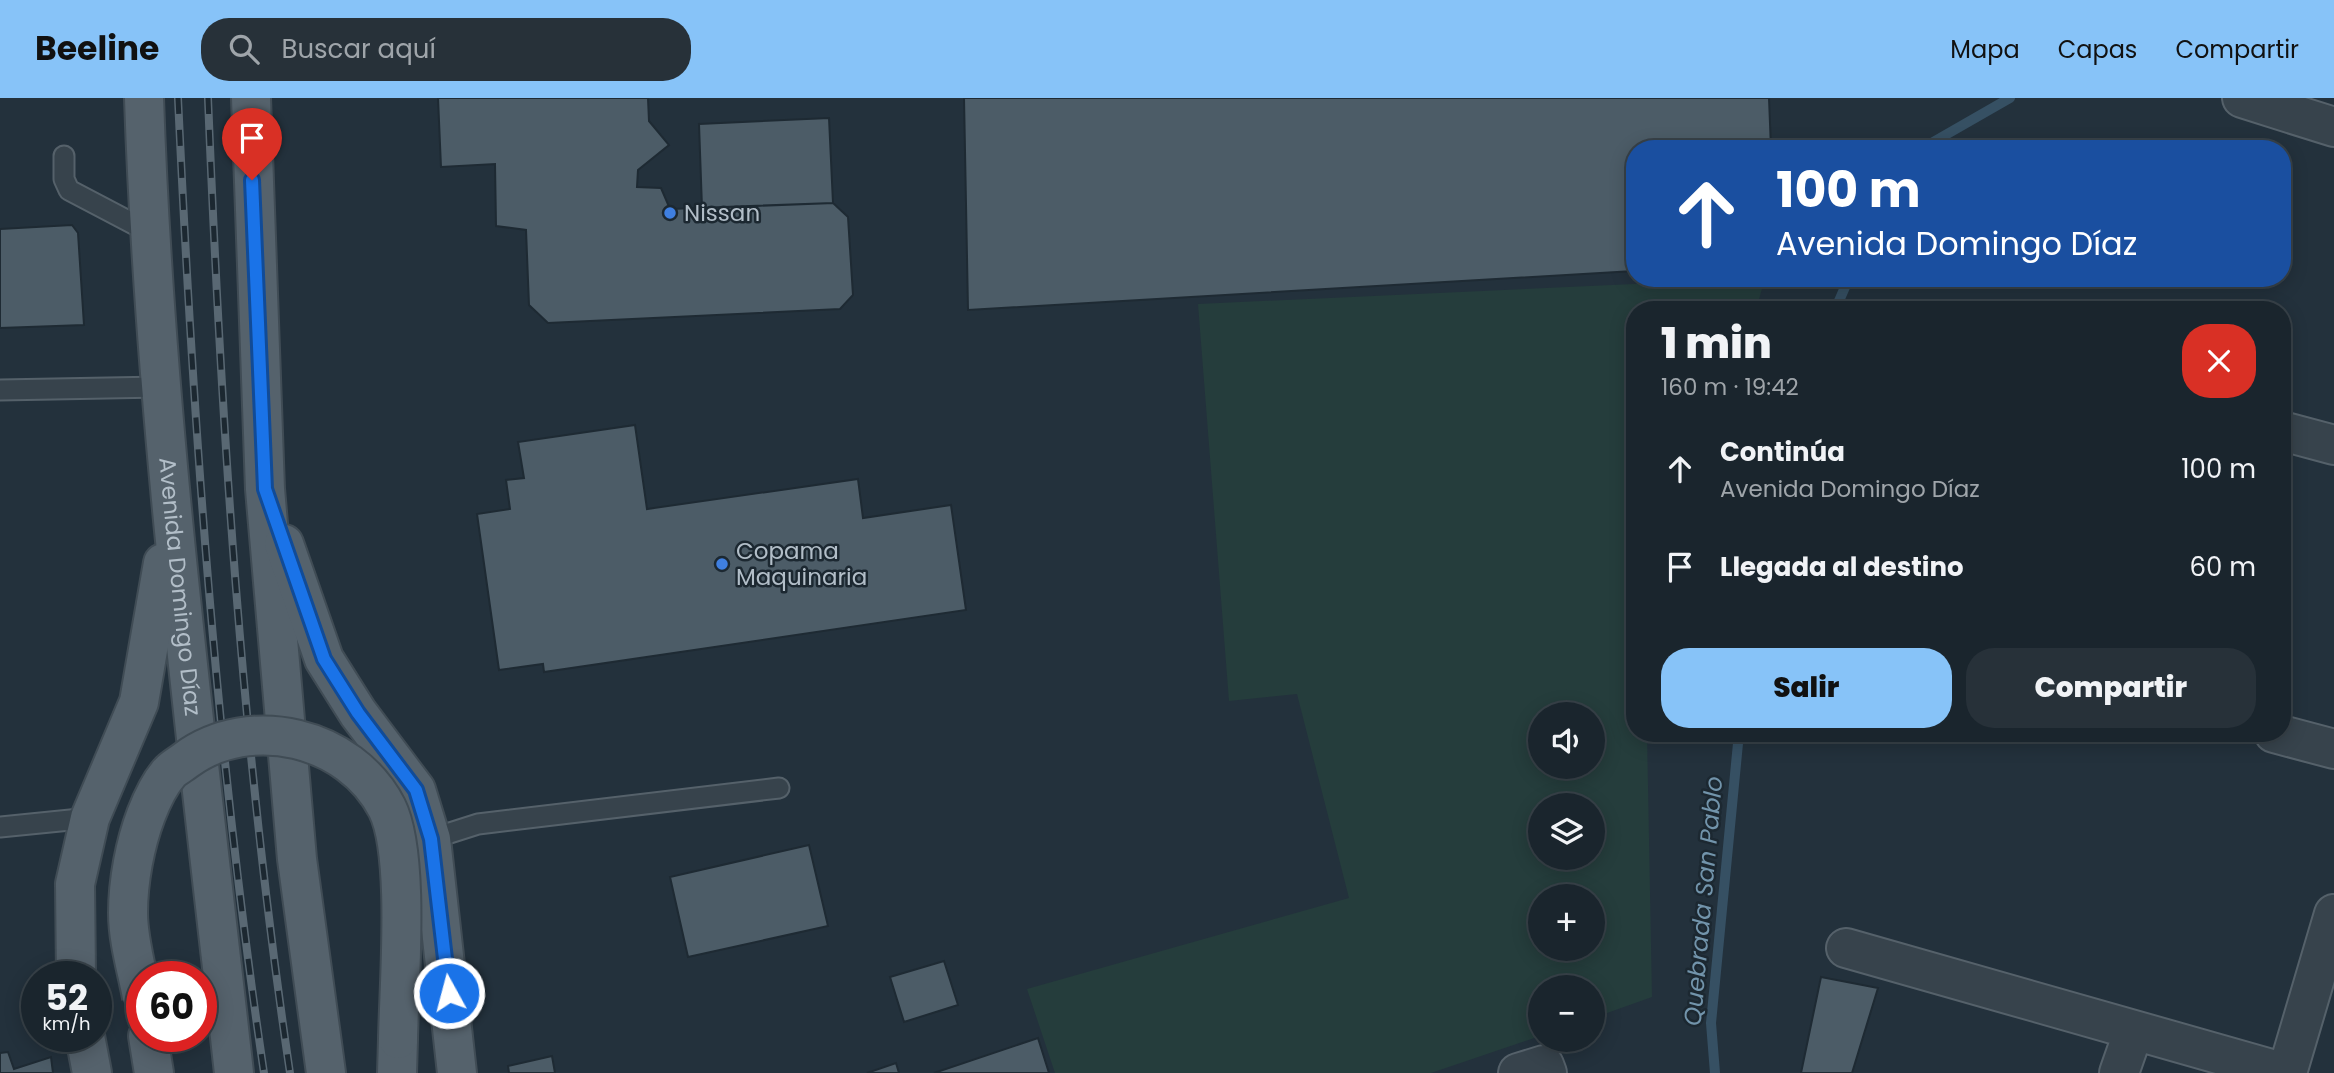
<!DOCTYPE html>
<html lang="es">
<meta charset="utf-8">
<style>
body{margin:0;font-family:Poppins,sans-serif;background:#273139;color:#f1f3f6;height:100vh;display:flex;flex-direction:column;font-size:26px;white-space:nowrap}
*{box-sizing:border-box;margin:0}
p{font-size:23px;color:#9fa5aa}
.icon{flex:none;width:38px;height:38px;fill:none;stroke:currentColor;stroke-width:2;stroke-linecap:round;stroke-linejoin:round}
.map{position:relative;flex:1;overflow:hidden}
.panel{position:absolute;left:1626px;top:203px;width:665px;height:441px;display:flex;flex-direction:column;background:#1a252d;border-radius:28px;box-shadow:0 4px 18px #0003,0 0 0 2px #384249}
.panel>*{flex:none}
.banner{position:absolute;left:1626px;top:42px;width:665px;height:147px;border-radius:28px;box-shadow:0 4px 18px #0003,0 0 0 2px #384249;background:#1a4fa0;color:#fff;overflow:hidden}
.tools{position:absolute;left:1528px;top:604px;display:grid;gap:14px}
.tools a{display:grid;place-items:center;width:77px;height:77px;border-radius:50%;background:#1a252d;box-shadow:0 4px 18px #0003,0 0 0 2px #384249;font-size:35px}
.speed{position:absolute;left:21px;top:863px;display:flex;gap:14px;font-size:35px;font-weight:700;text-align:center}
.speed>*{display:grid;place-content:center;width:91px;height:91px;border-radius:50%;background:#1a252d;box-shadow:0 4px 18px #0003,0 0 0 2px #384249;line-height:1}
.speed small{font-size:18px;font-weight:400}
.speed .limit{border:10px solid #d22;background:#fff;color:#111}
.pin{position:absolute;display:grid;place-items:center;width:60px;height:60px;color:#fff;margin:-72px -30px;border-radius:50% 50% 50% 0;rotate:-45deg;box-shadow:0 0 7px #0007}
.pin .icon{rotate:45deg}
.me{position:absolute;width:77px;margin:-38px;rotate:353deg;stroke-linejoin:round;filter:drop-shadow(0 0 5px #0008)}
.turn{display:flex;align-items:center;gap:24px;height:147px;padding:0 35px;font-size:32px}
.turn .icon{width:91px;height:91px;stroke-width:2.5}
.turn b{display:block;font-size:49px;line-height:60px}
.round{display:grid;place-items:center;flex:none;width:74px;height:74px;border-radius:28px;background:#273139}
.summary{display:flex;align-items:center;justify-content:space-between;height:119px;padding:0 35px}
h1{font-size:42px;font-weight:800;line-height:52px}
.action{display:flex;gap:14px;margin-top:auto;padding:14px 35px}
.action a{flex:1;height:80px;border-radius:28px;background:#87c3f8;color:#111;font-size:28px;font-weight:800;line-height:80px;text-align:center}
.action a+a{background:#273139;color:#f1f3f6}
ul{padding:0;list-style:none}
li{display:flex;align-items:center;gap:21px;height:98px;padding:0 35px}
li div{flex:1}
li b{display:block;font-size:26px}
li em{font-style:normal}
header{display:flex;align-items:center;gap:42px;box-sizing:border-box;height:98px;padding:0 35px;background:#87c3f8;color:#111}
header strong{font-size:33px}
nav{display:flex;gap:38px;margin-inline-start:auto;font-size:24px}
.search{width:490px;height:63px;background:#273139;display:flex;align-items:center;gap:18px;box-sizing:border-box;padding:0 24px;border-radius:28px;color:#9fa5aa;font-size:26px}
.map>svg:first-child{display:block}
.green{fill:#253d3c;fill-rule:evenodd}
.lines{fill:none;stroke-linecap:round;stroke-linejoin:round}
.stream{stroke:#365063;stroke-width:10}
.building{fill:#4c5c67;stroke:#1e2a33;stroke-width:2}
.lane-casing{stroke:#55616a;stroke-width:23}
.street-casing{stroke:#55616a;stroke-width:42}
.primary-casing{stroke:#404c55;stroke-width:42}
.lane{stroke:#37434c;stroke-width:19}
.street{stroke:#37434c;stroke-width:38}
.primary{stroke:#55626c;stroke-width:38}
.rail-casing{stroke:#596873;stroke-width:8}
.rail{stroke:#1c2831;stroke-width:5;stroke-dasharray:16;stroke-linecap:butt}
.primary-bridge-casing{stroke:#404c55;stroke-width:42;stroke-linecap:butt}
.primary-bridge{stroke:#55626c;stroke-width:38}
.route-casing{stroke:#114b97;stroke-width:18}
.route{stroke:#1a73e8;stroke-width:12}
.shop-dot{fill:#3f7fe0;stroke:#1c2831;stroke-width:2.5}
.labels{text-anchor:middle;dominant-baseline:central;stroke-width:5;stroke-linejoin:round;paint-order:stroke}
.poi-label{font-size:23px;fill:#b2bec8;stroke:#1c2831;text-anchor:start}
.street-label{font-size:23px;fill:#b2bec8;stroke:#1c2831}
.water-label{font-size:24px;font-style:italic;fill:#7294ab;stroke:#1c2831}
</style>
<header>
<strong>Beeline</strong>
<div class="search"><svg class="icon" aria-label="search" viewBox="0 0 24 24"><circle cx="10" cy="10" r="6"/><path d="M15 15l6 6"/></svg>Buscar aquí</div>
<nav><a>Mapa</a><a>Capas</a><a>Compartir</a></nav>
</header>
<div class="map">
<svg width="2334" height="975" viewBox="0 0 2334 975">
<rect width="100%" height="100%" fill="#23313c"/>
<path class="green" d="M1765 180 1756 212H1634V635H1647L1652 899 1593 920 1592 889H1540V938L1431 975H1055L1027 891 1349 800 1297 596 1229 603 1198 206ZM1540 616H1592V668H1540ZM1540 707H1592V760H1540ZM1540 798H1592V850H1540Z"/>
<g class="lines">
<path class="stream" d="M1921 51 2010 0
M1835 212 1849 180
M1715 975 1711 925 1739 635"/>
</g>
<path class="building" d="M438 0H648L649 23 669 47 638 72 637 89 661 90 670 111 833 105 848 119 853 197 840 211 548 225 529 207 526 132 496 128 495 66 441 69Z
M964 0H1769L1771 51H1634V173L968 212Z
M829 20 833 105 702 110 699 26Z
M72 127 78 135 84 227 0 230V131Z
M635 327 647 411 858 381 863 420 951 407 966 512 544 574 543 566 499 572 477 416 510 411 506 382 524 380 518 344Z
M809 747 828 828 688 859 670 779Z
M944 863 958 907 904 924 890 879Z
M1821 879 1878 890 1852 975H1801Z
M1038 940 1049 975H934Z
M8 954 14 971 51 959 53 975H0V955Z
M552 958 555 975H509L508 968Z
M896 965 899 975H867Z"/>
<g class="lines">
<defs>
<path id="lane" d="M64 58V81L69 92 149 134
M0 292 161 289
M0 729 90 720
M431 741 478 726 779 690"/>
<path id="street" d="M2242 0 2334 29
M2282 333 2334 347
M2274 635 2334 651
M1846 850 2285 975
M1518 975 1544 967 1547 975
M2119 975 2134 932
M2287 975 2334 816"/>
<g id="primary">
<path id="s1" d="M144 0C155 327 198 651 234 975"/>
<path d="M251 0 265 391 297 761 326 975"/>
<path d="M284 446 324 561 358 615 416 692 431 741 457 975"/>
<path d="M76 878 75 786 90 720 139 604 163 465"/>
<path d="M85 938 92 975"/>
<path d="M148 938 154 975"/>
<path d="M397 975 398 941"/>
</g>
</defs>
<use href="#lane" class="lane-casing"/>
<use href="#street" class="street-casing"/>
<use href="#primary" class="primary-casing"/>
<use href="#lane" class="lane"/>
<use href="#street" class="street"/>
<use href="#primary" class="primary"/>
<defs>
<path id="rail" d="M178 0C193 325 216 653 264 975
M208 0C221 326 242 652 290 975"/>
</defs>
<use href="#rail" class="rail-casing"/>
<use href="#rail" class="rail"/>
<defs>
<path id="primary-bridge" d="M142 899C137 872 128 843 128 815 128 783 135 746 146 717 151 704 160 685 169 675 173 670 181 666 186 662 250 615 350 638 387 710 410 756 399 885 398 941"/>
</defs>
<use href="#primary-bridge" class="primary-bridge-casing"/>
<use href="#primary-bridge" class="primary-bridge"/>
</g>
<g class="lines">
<defs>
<path id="route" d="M252 82 265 391 324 561 358 615 416 692 431 741 449 895"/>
</defs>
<use href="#route" class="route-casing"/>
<use href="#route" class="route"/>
</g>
<g class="shop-dot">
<circle cx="670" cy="115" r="7"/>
<circle cx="722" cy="466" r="7"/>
</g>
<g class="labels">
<g class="poi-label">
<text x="684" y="115">Nissan</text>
<text x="736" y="453">Copama<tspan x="736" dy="26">Maquinaria</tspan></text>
</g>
<g class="street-label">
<text stroke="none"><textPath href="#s1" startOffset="490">Avenida Domingo Díaz</textPath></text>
</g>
<g class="water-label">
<text transform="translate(1703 803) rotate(-85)">Quebrada San Pablo</text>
</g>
</g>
</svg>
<div class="tools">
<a><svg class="icon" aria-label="sound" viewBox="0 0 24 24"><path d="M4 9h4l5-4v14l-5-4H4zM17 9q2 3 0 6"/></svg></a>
<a><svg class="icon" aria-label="layers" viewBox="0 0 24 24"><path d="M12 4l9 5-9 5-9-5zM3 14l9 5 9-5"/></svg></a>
<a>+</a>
<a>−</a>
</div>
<div class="speed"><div>52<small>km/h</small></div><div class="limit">60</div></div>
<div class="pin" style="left:252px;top:82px;background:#d93025"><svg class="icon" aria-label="arrive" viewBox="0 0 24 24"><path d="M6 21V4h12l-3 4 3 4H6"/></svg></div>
<svg class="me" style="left:449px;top:895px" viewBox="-20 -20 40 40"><circle r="17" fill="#1a73e8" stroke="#fff" stroke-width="3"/><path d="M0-11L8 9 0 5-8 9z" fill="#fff"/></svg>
<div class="banner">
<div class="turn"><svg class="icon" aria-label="ahead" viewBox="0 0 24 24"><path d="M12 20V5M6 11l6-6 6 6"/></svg><div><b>100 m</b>Avenida Domingo Díaz</div></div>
</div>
<section class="panel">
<div class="summary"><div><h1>1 min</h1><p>160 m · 19:42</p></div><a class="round" style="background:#d93025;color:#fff"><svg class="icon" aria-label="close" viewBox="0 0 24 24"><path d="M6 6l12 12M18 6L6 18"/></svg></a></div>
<ul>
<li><svg class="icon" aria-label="ahead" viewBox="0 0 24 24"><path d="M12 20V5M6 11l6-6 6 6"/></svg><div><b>Continúa</b><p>Avenida Domingo Díaz</p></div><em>100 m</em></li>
<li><svg class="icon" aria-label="arrive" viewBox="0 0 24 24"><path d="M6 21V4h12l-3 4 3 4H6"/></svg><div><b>Llegada al destino</b></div><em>60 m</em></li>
</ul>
<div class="action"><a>Salir</a><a>Compartir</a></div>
</section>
</div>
